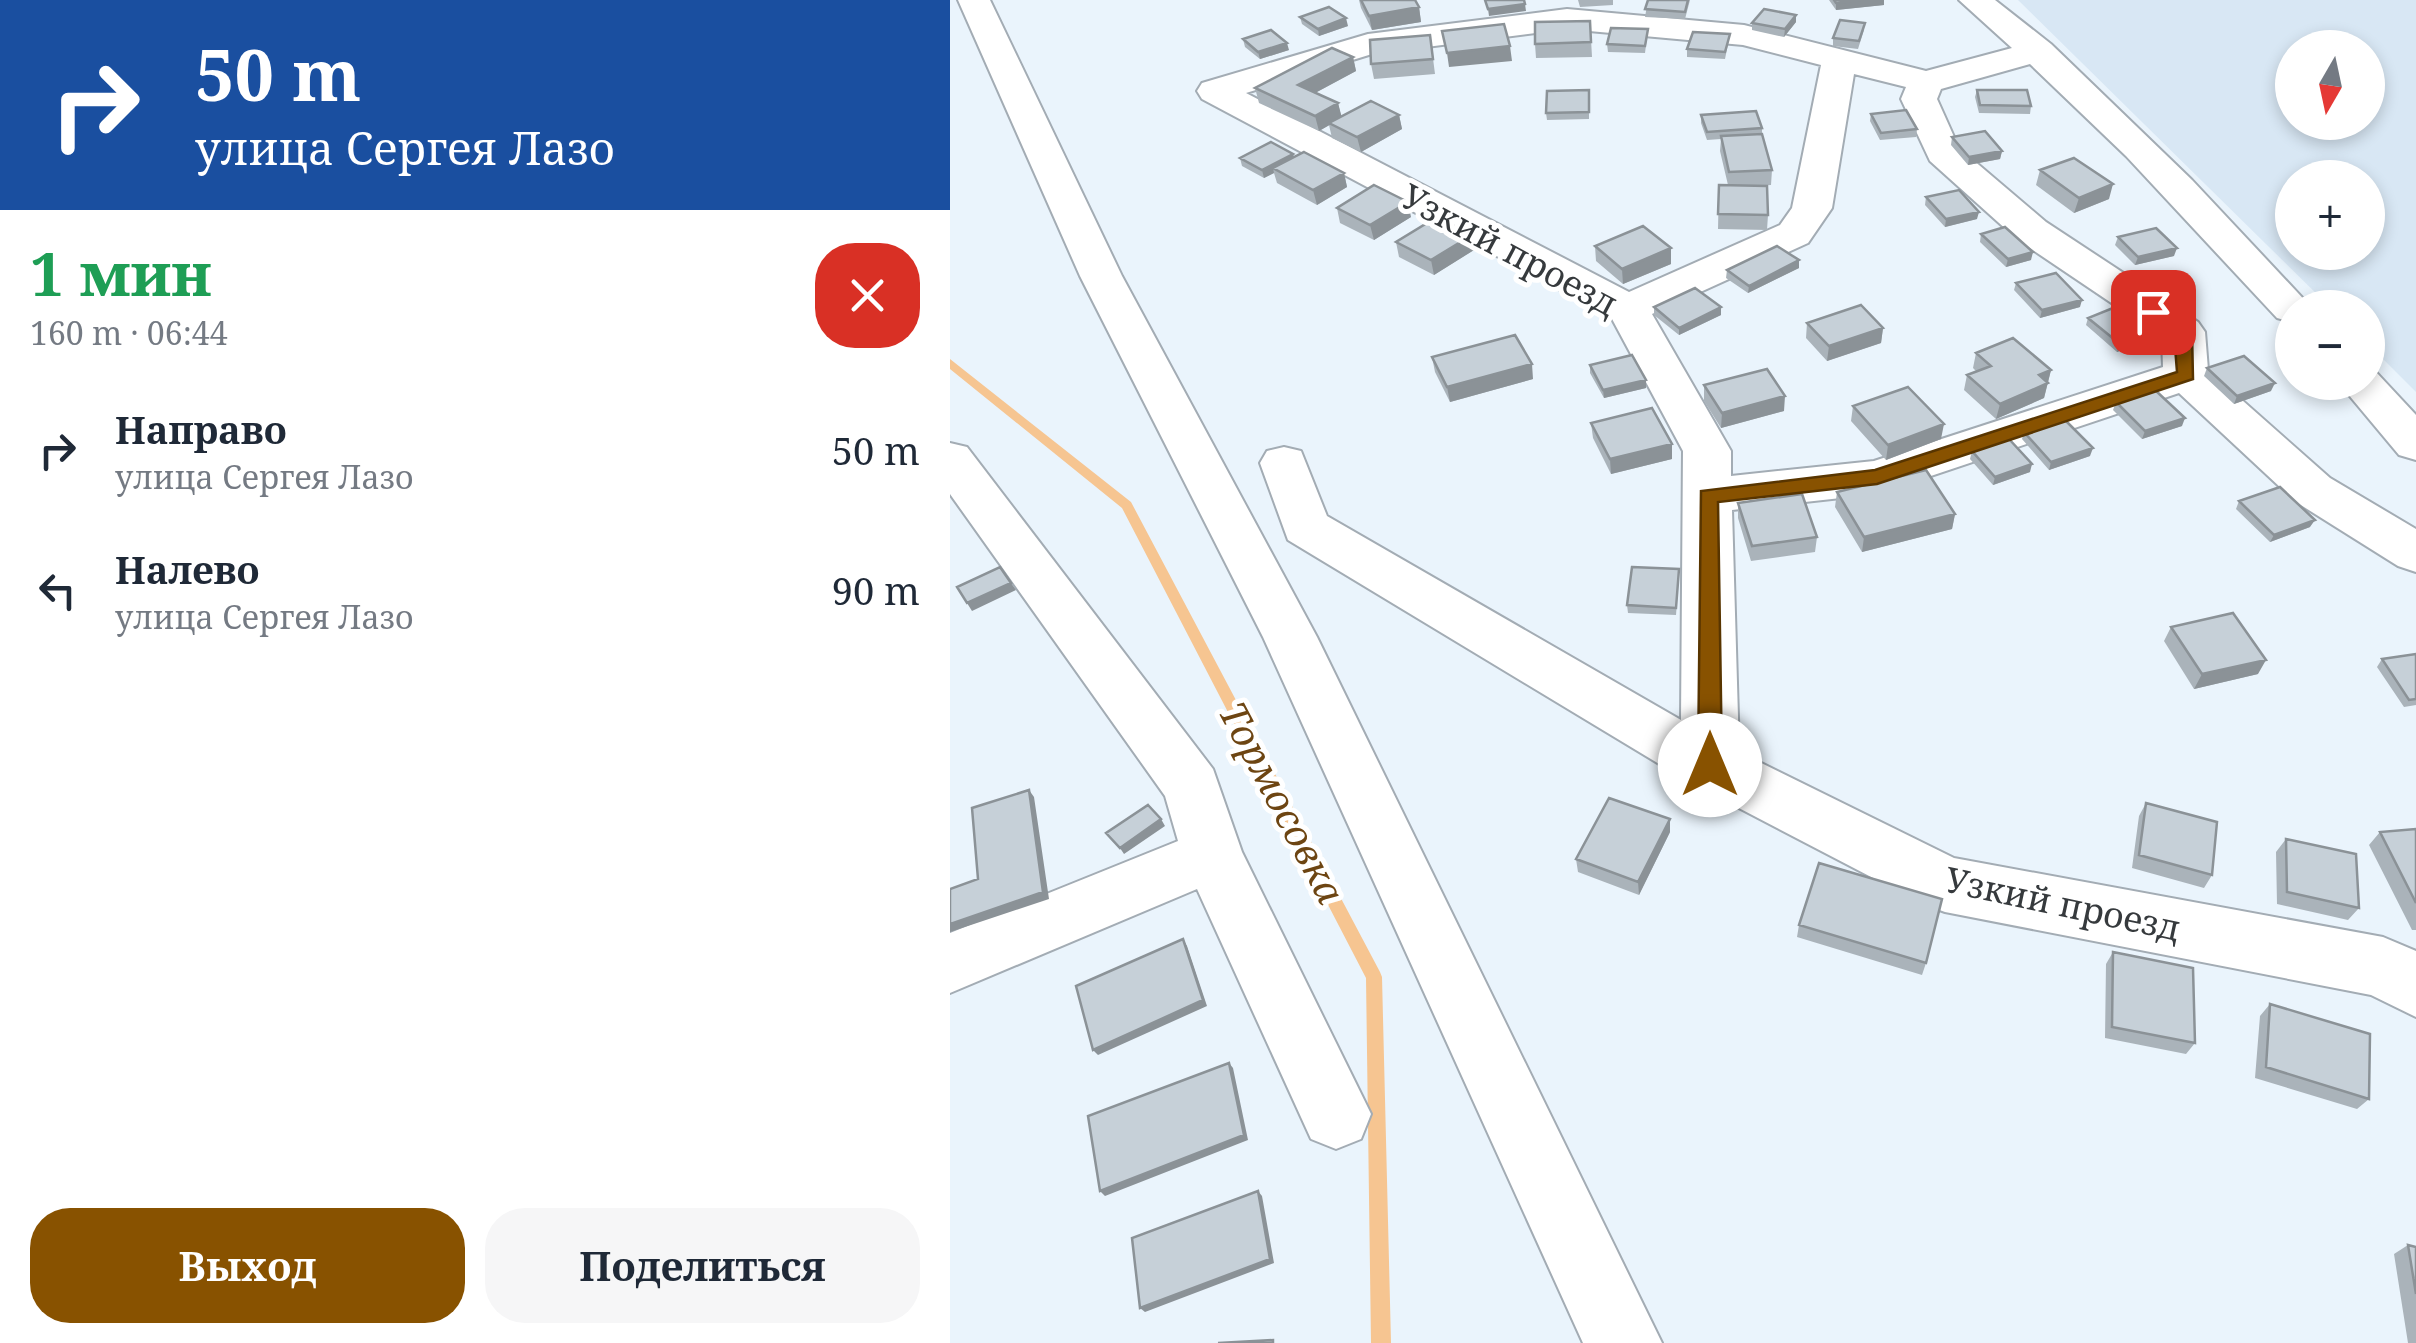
<!DOCTYPE html>
<html lang="ru">
<meta charset="utf-8">
<style>
body{margin:0;font-family:"Noto Serif",serif;background:#f6f6f7;color:#1f2937;height:100vh;display:flex;flex-direction:column;font-size:38px;white-space:nowrap}
*{box-sizing:border-box;margin:0}
p{font-size:32px;color:#747a83}
.icon{flex:none;width:55px;height:55px;fill:none;stroke:currentColor;stroke-width:2;stroke-linecap:round;stroke-linejoin:round}
.map{position:relative;flex:1;overflow:hidden}
.details{display:flex;flex-direction:column;background:#fff;width:950px}
.details>*{flex:none}
.top-card{background:#1a4fa0;color:#fff;overflow:hidden}
.needle{width:65px;rotate:189deg}
.controls{position:absolute;left:1325px;top:30px;display:grid;gap:20px}
.controls a{display:grid;place-items:center;width:110px;height:110px;border-radius:50%;background:#fff;box-shadow:0 5px 15px #0003;font-size:50px}
.pin{position:absolute;display:grid;place-items:center;width:85px;height:85px;color:#fff;margin:-42px;border-radius:20px;box-shadow:0 5px 15px #0006}
.me{position:absolute;width:110px;margin:-55px;rotate:0deg;stroke-linejoin:round;filter:drop-shadow(0 0 8px #0008)}
.turn{display:flex;align-items:center;gap:35px;height:210px;padding:0 30px;font-size:45px}
.turn .icon{width:130px;height:130px;stroke-width:2.5}
.turn b{display:block;font-size:70px;line-height:85px}
.round{display:grid;place-items:center;flex:none;width:105px;height:105px;border-radius:40px;background:#f6f6f7}
.head{display:flex;align-items:center;justify-content:space-between;height:170px;padding:0 30px}
h1{font-size:60px;font-weight:700;line-height:75px;color:#1e9e55}
.action{display:flex;gap:20px;margin-top:auto;padding:20px 30px}
.action a{flex:1;height:115px;border-radius:40px;background:#885200;color:#fff;font-size:40px;font-weight:700;line-height:115px;text-align:center}
.action a+a{background:#f6f6f7;color:#1f2937}
ul{padding:0;list-style:none}
li{display:flex;align-items:center;gap:30px;height:140px;padding:0 30px}
li div{flex:1}
li b{display:block;font-size:38px}
li em{font-style:normal}
main{display:flex;flex:1;min-height:0}
.map>svg:first-child{display:block}
.built{fill:#d8e7f4;fill-rule:evenodd}
.lines{fill:none;stroke-linecap:round;stroke-linejoin:round}
.stream{fill:#f6c591;fill-rule:evenodd}
.minor-casing{stroke:#a3acb4;stroke-width:4}
.minor{fill:#fff;fill-rule:evenodd}
.wall{fill:#aab3ba}
.shaded-wall{fill:#8b9297}
.building{fill:#c6d0d8;stroke:#8b9297;stroke-width:2.5}
.route{fill:#885200;stroke:#583500;stroke-width:2.5}
.labels{text-anchor:middle;dominant-baseline:central;stroke-width:10;stroke-linejoin:round;paint-order:stroke}
.street-label{font-size:35px;fill:#363a3d;stroke:#fff}
.water-label{font-size:38px;font-style:italic;fill:#6d4512;stroke:#fff}
</style>
<main>
<section class="details">
<div class="top-card">
<div class="turn"><svg class="icon" aria-label="right" viewBox="0 0 24 24"><path d="M7 20v-9h11M14 6l5 5-5 5"/></svg><div><b>50 m</b>улица Сергея Лазо</div></div>
</div>
<div class="head"><div><h1>1 мин</h1><p>160 m · 06:44</p></div><a class="round" style="background:#d93025;color:#fff"><svg class="icon" aria-label="close" viewBox="0 0 24 24"><path d="M6 6l12 12M18 6L6 18"/></svg></a></div>
<ul>
<li><svg class="icon" aria-label="right" viewBox="0 0 24 24"><path d="M7 20v-9h11M14 6l5 5-5 5"/></svg><div><b>Направо</b><p>улица Сергея Лазо</p></div><em>50 m</em></li>
<li><svg class="icon" aria-label="left" viewBox="0 0 24 24"><path d="M17 20v-9H6M10 6l-5 5 5 5"/></svg><div><b>Налево</b><p>улица Сергея Лазо</p></div><em>90 m</em></li>
</ul>
<div class="action"><a>Выход</a><a>Поделиться</a></div>
</section>
<div class="map">
<svg width="1466" height="1343" viewBox="0 0 1466 1343">
<rect width="100%" height="100%" fill="#eaf4fc"/>
<path class="built" d="M1068 0H1466V392L1418 344V308L1380 307ZM1342 48H1418V122H1342ZM1342 178H1418V252H1342Z"/>
<g class="lines">
<path class="stream" d="M0 359 181 502 430 972 432 977 441 1343H421L416 978 172 508 0 369Z"/>
<defs>
<path id="minor" d="M8 0H40L172 276 367 637 712 1343H633L313 637 130 276Z
M1009 0H1045L1101 44 1242 180 1362 308H1342V322L1327 318 1176 156 1080 64 991 89 987 99 1009 148 1096 222 1248 322 1255 332 1258 370 1380 478 1466 529V572L1448 566 1346 502 1229 393 927 494 782 510 789 752 1004 858 1433 937 1466 951V1017L1421 995 995 912 973 904 739 782 338 540 310 463 317 451 334 447 351 451 377 516 731 720 733 451 661 317 252 99 247 91 252 83 418 34 617 9 794 25 976 71 1062 48ZM617 29 793 45 871 65 842 208 830 225 679 292 296 93 422 54ZM904 74 956 87 951 99 980 161 1068 240 1212 337 1213 367 924 461 781 476V451L702 314 858 243 882 208Z
M1418 369 1426 372 1466 415V460L1449 455 1388 382H1418Z
M0 443 17 447 263 769 292 852 421 1114 411 1139 386 1149 361 1139 247 889 0 993V933L228 841 215 796 0 494Z"/>
</defs>
<use href="#minor" class="minor-casing"/>
<use href="#minor" class="minor"/>
</g>
<path class="wall" d="M409 0H465L469 7 471 22 422 30 411 8Z
M628 0H663V5L630 7Z
M698 0H740L735 19 695 17Z
M879 0H934V5L886 10Z
M350 17 398 26 369 36 352 24Z
M640 21 642 57 586 58 585 44Z
M846 22 834 37 802 30V23Z
M698 29 695 53 658 52 657 44Z
M914 30 908 49 883 46V38Z
M780 34 775 59 737 57V49Z
M480 35 485 74 424 79 421 64Z
M293 39 339 50 310 59 295 47Z
M403 57 406 71 365 93 388 103 391 116 449 115 452 129 411 152 382 138 379 125 369 131 309 103 305 88Z
M639 90V119L597 120 596 113Z
M1027 90 1081 106 1080 114 1029 113 1025 97Z
M921 114 967 129 966 137 930 140 920 121Z
M751 115 812 128V134L822 170 821 185 802 186 818 215 817 230 768 229 769 185H778L770 151 771 139 757 140 751 123Z
M1002 137 1052 151 1050 159 1018 165 1001 145Z
M343 154 344 157 394 173 397 187 367 205 327 183 324 173 314 178 292 166 290 158Z
M1090 170 1159 199 1124 213 1086 185Z
M976 197 1027 219 995 227 975 205Z
M387 208 461 217 424 240 390 223Z
M1031 234 1081 260 1056 267 1030 242Z
M522 235 524 250 484 275 449 257 446 242Z
M1168 237 1224 256 1185 265 1165 245Z
M645 246 721 248V264L673 284 646 261Z
M849 260V268L798 293 776 278 777 270Z
M1066 283 1130 307 1090 318 1064 290Z
M704 307H771V315L729 335 704 315Z
M1138 318 1195 335 1192 342 1167 352 1136 325Z
M857 323 933 328 931 343 877 361 856 338Z
M1026 353 1101 370 1094 398 1046 419 1014 390 1017 375 1026 371 1023 368Z
M482 357 583 379 500 402 485 372Z
M640 365 696 380V388L654 398 640 373Z
M1257 368 1321 391 1284 404 1254 376Z
M754 385 834 411 771 428 754 401Z
M1166 402 1232 426 1192 439 1163 410Z
M903 406 991 439 936 460 901 421Z
M641 423 722 444V459L661 474 643 438Z
M1074 432 1140 456 1099 470 1072 439Z
M1022 451 1080 472 1043 485 1020 459Z
M887 492 1005 514 1002 529 912 552 885 507Z
M1289 501 1360 527 1320 542 1286 509Z
M788 503 867 537 865 552 801 561 788 518Z
M729 576 726 615 678 613 677 605Z
M1221 627 1308 674 1244 689 1214 641Z
M1466 654V705L1454 707 1427 667 1432 659Z
M1196 803 1262 875 1254 888 1182 868 1189 816Z
M1466 829V930H1462L1419 845 1430 832Z
M720 832 689 895 628 872 626 859Z
M1336 839 1409 908 1398 920 1327 904 1326 852Z
M849 925 976 963 972 975 847 937Z
M1163 952 1245 1043 1236 1054 1155 1038 1156 964Z
M1320 1004 1419 1099 1407 1109 1305 1078 1310 1016Z
M1458 1245 1466 1247V1343H1458L1444 1254Z"/>
<path class="shaded-wall" d="M913 0H934V5L886 10V3Z
M575 4 576 11 539 16 538 9Z
M469 7 471 22 422 30 419 16Z
M846 15V22L834 37 835 29Z
M396 18 398 26 369 36 368 29Z
M337 43 339 50 310 59 308 52Z
M560 46 562 61 499 67 497 53Z
M403 57 406 71 352 100 348 85Z
M388 103 392 118 369 131 365 116Z
M449 115 452 129 411 152 407 137Z
M1052 151 1050 159 1018 165 1019 157Z
M343 154 345 161 323 168 324 173 314 178 312 170Z
M394 173 397 187 367 205 363 190Z
M1163 184 1159 199 1124 213 1129 198Z
M458 202 461 217 424 240 420 225Z
M1029 212 1027 219 995 227 996 219Z
M522 235 524 250 484 275 481 260Z
M721 248V264L673 284 672 269Z
M1227 248 1224 256 1185 265 1188 257Z
M1083 252 1081 260 1056 267 1058 259Z
M849 260V268L798 293 799 286Z
M1132 300 1130 307 1090 318 1092 310Z
M771 307V315L729 335V328Z
M933 328 931 343 877 361 879 346Z
M1195 335 1192 342 1167 352 1170 344Z
M582 364 583 379 500 402 497 387Z
M1101 370 1094 398 1046 419 1050 404 1089 375Z
M696 380V388L654 398 653 390Z
M1325 383 1321 391 1284 404 1287 396Z
M835 396 834 411 771 428 772 413Z
M1235 418 1232 426 1192 439 1195 431Z
M994 424 991 439 936 460 938 445Z
M722 444V459L661 474 660 459Z
M1143 448 1140 456 1099 470 1101 462Z
M1082 464 1080 472 1043 485 1045 477Z
M1005 514 1002 529 912 552 914 537Z
M1365 520 1360 527 1320 542 1324 535Z
M61 583 66 590 22 611 17 603Z
M1316 660 1308 674 1244 689 1252 674Z
M79 790 84 797 99 899 0 932V924L93 892Z
M211 819 215 826 174 854 170 848Z
M720 819V832L689 895 688 882Z
M233 939 237 946 257 1006 148 1055 143 1050Z
M279 1063 283 1068 298 1140 155 1196 150 1191Z
M308 1191 312 1196 324 1263 195 1312 190 1308Z"/>
<path class="building" d="M411 0H465L469 7 419 16Z
M535 0H574L575 4 538 9Z
M698 0H738L735 12 695 9Z
M884 0H913L886 3Z
M379 7 396 18 368 29 350 17Z
M814 9 846 15 835 29 802 23Z
M890 20 915 23 909 41 883 38Z
M640 21 641 42 585 44V22Z
M554 24 560 46 497 53 492 31Z
M661 28 698 29 695 46 657 44Z
M321 30 337 43 308 52 293 39Z
M743 32 780 34 775 52 737 49Z
M480 35 483 59 421 64 420 40Z
M382 48 403 57 348 85 388 103 365 116 305 88Z
M639 90V112L596 113 597 91Z
M1027 90H1077L1081 106 1030 105Z
M421 101 449 115 407 137 379 123Z
M956 110 967 129 931 133 921 114Z
M806 111 812 128 757 132 751 115Z
M1035 131 1052 151 1019 157 1002 137Z
M812 134 822 170 779 172 771 136Z
M321 142 343 154 312 170 290 158Z
M354 152 394 173 363 190 323 168Z
M1124 158 1163 184 1129 198 1090 170Z
M424 185 458 202 420 225 387 208Z
M769 185 817 186 818 215 768 214Z
M1009 190 1029 212 996 219 976 197Z
M487 217 522 235 481 260 446 242Z
M693 226 721 248 672 269 645 246Z
M1055 227 1083 252 1058 259 1031 234Z
M1206 228 1227 248 1188 257 1168 237Z
M827 246 849 260 799 286 777 270Z
M1106 273 1132 300 1092 310 1066 283Z
M745 288 771 307 729 328 704 307Z
M911 305 933 328 879 346 857 323Z
M1163 308 1195 335 1170 344 1138 318Z
M565 335 582 364 497 387 482 357Z
M1063 338 1101 370 1089 375 1098 383 1050 404 1017 375 1041 366 1026 353Z
M682 355 696 380 653 390 640 365Z
M1294 356 1325 383 1287 396 1257 368Z
M817 369 835 396 772 413 754 385Z
M958 387 994 424 938 445 903 406Z
M1205 390 1235 418 1195 431 1166 402Z
M702 408 722 444 660 459 641 423Z
M1114 419 1143 448 1101 462 1074 432Z
M1059 439 1082 464 1045 477 1022 451Z
M976 470 1005 514 914 537 887 492Z
M1330 487 1365 520 1324 535 1289 501Z
M852 494 867 537 802 546 788 503Z
M50 567 61 583 17 603 7 587Z
M682 567 729 569 726 608 677 605Z
M1283 613 1316 660 1252 674 1221 627Z
M1466 654V699L1459 700 1432 659Z
M79 790 93 892 0 924V889L28 879 22 808Z
M659 798 720 819 688 882 626 859Z
M1196 803 1267 822 1262 875 1189 855Z
M198 805 211 819 170 848 156 833Z
M1466 829V903L1430 832Z
M1336 839 1406 854 1409 908 1337 892Z
M869 863 992 899 976 963 849 925Z
M233 939 253 1000 143 1050 126 986Z
M1163 952 1243 968 1245 1043 1162 1027Z
M1320 1004 1420 1034 1419 1099 1316 1067Z
M279 1063 294 1135 150 1191 138 1116Z
M308 1191 320 1259 190 1308 182 1238Z
M1458 1245 1466 1247V1294Z
M323 1340V1343H268Z"/>
<path class="route" d="M1203 306 1242 332 1243 379 927 484 768 502 772 765 769 772H751L748 765 751 491 925 470 1227 372 1224 334 1197 316 1194 312Z"/>
<g class="labels">
<g class="street-label">
<text transform="translate(560 249) rotate(28)">Узкий проезд</text>
<text transform="translate(1113 903) rotate(12)">Узкий проезд</text>
</g>
<g class="water-label">
<text transform="translate(333 802) rotate(62)">Тормосовка</text>
</g>
</g>
</svg>
<div class="controls">
<a><svg class="needle" viewBox="-14 -14 28 28"><path d="M0-13l5 13h-10z" fill="#e53935"/><path d="M0 13l5-13h-10z" fill="#747a83"/></svg></a>
<a>+</a>
<a>−</a>
</div>
<div class="pin" style="left:1203px;top:312px;background:#d93025"><svg class="icon" aria-label="arrive" viewBox="0 0 24 24"><path d="M6 21V4h12l-3 4 3 4H6"/></svg></div>
<svg class="me" style="left:760px;top:765px" viewBox="-20 -20 40 40"><circle r="19" fill="#fff"/><path d="M0-13L10 11 0 6-10 11z" fill="#885200"/></svg>
</div>
</main>
